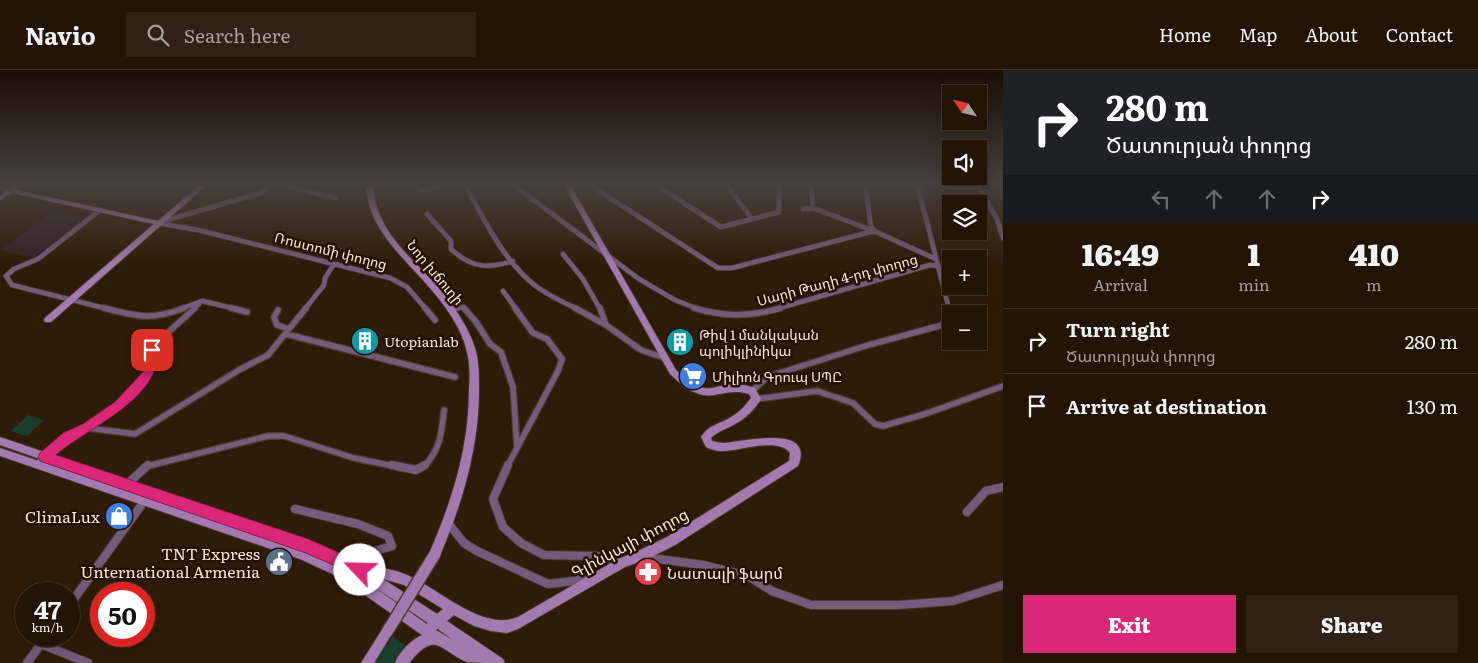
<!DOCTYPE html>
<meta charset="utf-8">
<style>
body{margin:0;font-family:Literata,"Noto Sans Armenian",serif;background:#2f2214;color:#f1f3f6;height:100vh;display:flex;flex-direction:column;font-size:19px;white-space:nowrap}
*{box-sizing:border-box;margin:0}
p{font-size:16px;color:#a39f9b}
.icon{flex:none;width:28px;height:28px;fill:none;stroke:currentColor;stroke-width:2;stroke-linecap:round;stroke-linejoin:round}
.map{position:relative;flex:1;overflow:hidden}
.side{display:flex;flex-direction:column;background:#231506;width:475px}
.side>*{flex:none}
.guide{background:#202124;color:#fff;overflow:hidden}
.needle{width:32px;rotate:305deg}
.tools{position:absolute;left:942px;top:15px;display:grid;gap:10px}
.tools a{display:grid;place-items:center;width:45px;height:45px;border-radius:0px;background:#231506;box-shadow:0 5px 20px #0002,0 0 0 1px #403428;font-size:25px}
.speed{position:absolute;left:15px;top:512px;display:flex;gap:10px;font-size:25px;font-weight:700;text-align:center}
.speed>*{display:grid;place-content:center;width:65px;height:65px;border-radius:50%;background:#231506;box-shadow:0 5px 20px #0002,0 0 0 1px #403428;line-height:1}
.speed small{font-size:12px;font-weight:400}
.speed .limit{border:8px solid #d22;background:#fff;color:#111}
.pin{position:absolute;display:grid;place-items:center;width:42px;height:42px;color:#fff;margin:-21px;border-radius:10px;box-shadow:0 2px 8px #0006}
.me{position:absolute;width:55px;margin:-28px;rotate:294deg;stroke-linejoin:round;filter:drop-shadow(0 0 4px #0008)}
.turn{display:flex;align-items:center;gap:18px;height:105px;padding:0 20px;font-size:22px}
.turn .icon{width:65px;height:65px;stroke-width:2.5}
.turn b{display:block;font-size:35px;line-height:42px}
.lanes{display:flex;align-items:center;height:48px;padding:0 20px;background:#0003;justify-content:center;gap:25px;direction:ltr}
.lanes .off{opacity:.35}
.eta{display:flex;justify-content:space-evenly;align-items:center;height:85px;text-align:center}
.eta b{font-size:30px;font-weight:800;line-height:35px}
.button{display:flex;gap:10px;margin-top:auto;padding:10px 20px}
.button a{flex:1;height:58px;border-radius:0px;background:#db2777;color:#fff;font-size:20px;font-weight:800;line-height:58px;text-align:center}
.button a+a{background:#2f2214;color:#f1f3f6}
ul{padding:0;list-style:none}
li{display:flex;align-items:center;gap:15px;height:65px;padding:0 20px;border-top:1px solid #403428}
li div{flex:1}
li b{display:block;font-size:19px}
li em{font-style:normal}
header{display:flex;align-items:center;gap:30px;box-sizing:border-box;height:70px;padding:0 25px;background:#231506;border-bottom:1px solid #403428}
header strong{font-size:24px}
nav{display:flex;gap:28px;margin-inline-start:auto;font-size:18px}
.search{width:350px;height:45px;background:#2f2214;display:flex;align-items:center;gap:12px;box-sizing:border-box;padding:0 18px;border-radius:0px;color:#a39f9b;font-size:19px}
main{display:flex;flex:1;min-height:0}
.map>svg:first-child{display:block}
.education{fill:#332229}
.green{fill:#1a3d2e}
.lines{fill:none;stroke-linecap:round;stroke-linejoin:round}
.street-far2-casing{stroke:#4a3825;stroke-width:6}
.street-far1-casing{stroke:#4a3825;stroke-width:8}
.street-casing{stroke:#4a3825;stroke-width:10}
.secondary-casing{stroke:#4a3825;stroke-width:2}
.street-far2{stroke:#745a7b;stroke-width:4.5}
.street-far1{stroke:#745a7b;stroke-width:5.5}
.street{stroke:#745a7b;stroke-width:8}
.secondary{fill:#a37ab0;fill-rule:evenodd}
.secondary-bridge-casing{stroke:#4a3825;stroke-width:14;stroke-linecap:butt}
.secondary-bridge{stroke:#a37ab0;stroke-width:11}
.route{fill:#db2777;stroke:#8e194d}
.labels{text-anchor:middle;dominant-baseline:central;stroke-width:5;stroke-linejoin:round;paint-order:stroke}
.street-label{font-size:14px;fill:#f3e6da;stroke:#251201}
.poi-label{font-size:14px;fill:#f3e6da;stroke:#251201;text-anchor:start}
.near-poi-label{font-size:16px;fill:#f3e6da;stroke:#251201;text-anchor:end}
.near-street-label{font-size:16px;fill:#f3e6da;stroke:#251201}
</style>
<header>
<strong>Navio</strong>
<div class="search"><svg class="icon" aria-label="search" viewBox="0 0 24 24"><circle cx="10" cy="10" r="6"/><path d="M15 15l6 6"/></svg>Search here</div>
<nav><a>Home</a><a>Map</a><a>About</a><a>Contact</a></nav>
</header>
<main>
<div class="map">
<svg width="1003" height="593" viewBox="0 0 1003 593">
<rect width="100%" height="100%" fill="#2f1c08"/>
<path class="education" d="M53 141 86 148 34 188 0 180Z"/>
<path class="green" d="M28 345 44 350 27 366 11 361Z
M393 566 407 577 393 593H373Z"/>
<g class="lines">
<defs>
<path id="street-far2" d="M273 113 336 128
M414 113 419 119 423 120 452 113
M464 113C484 149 503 191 537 217 550 226 564 233 578 239
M511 113 639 209 675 230 698 239
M587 113 718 198H732L874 161 871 156 865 113
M653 113 721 157 779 142V113
M722 113 727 115 751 148
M811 113 813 138
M917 113 949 239
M976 113 997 149 1003 168
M0 118 11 121
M803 139 813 138 874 161 936 189
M100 140 38 189 14 199 6 206 12 215 108 239
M427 144 451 171V179C471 198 488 199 513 191
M160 152 261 123 273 113
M158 153 198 160 390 208 407 217 426 239
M563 184 583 209 600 239
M503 221 516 239
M180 239 202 231 236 239
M193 239 199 234
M305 239 324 215 325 208 334 194
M453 239 461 237 465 239
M776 239 930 195 938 196"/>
<path id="street-far1" d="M104 238C136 246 151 251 184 238
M231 238 247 242
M425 238 435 250
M464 238 476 252 490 274 501 282 513 317 517 376
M575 238 606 255 641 280 665 288
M600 238 606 255
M694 238C724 247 750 247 781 238
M948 238 951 248
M278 240 274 247 277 255 289 259
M451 240 457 238
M286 264 455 307
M752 321 767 307 865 276 950 253 951 249
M756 329 817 321 853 333 875 354 883 356 925 344 1003 316
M88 358 135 364 239 300 268 285 306 238
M37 394 67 367 88 358 120 335 148 304 153 289 152 277 195 238
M144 397 268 366H284L354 388 398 397
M423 397C440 382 442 361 444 340
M507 397 558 301 562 289 547 269 533 263 515 238"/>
<path id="street" d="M392 395 416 400 425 395
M508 395 493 429 503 457 521 473 544 485 597 486 622 493
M125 416 148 395
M295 439 358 454 388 466 392 476C375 482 364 479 360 500
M967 442 986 421 1003 417
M448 453 464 473 477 481 548 514 590 509
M644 487 703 495 748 506 772 521 811 535H899L953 531 1003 515
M69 536 145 430
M41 574 88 593
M27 593 47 566"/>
<path id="secondary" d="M17 113H25L16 120 158 151 202 113H209L51 252H45L44 250 45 248 154 154 12 123 0 130V125Z
M365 113H371C374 123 375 133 379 143 392 176 423 198 445 225 457 241 469 259 475 278 479 291 479 305 479 319 479 379 462 434 439 488L435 490 431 488 429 484C452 431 469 378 469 320 470 306 470 292 466 278 461 260 451 244 439 229 417 200 386 177 372 143 368 133 367 123 365 113Z
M563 113H569L676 300C683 306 690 313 699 317 710 321 720 315 731 314 740 313 747 316 755 318L761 329C755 339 745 349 735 354 727 359 718 361 711 368L712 371C716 372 720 373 724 373 742 372 816 353 798 396L675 475 645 490 625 497 518 559 507 563 491 561 474 556 454 545 447 551 503 589 505 593C496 593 475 593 467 592 438 579 436 560 409 593H395C399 582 411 570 422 565L339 507 300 489 0 386V378L171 435 0 375V367C91 398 182 429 273 460 290 465 306 471 323 478 335 483 348 492 361 494 375 497 388 498 402 503 436 515 481 563 518 547L618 489 638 481 667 467 789 391 790 383C779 366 738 382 721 381 716 381 710 379 706 377L701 367C708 355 720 354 731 347 739 343 745 336 751 328L749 324C736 320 727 323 714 325 696 328 683 316 670 304ZM352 502 428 553 427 554ZM383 509 404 515 443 539 437 544ZM437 559H438L453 570 436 560Z
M387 556 391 558 393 562 374 593H361L383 558Z"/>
</defs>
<use href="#street-far2" class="street-far2-casing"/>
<use href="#street-far1" class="street-far1-casing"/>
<use href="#street" class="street-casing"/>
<use href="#secondary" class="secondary-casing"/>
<use href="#street-far2" class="street-far2"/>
<use href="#street-far1" class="street-far1"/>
<use href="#street" class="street"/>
<use href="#secondary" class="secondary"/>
<defs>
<path id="secondary-bridge" d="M387 562 435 484"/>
</defs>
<use href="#secondary-bridge" class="secondary-bridge-casing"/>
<use href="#secondary-bridge" class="secondary-bridge"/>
</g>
<linearGradient id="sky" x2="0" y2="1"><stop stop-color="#1a0f04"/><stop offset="0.58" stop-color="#47403d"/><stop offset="1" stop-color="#47403d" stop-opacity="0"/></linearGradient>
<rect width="1003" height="196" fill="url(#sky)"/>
<path class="route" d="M152 276 157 280C162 329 86 358 56 385L308 469 365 494 367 500 365 505 360 507 306 483 40 391 38 387 40 383 63 363 83 354 115 332 143 302 147 289 146 280Z"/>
<defs>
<symbol id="building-disc" viewBox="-11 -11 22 22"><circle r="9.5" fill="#0f9aa8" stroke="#251201"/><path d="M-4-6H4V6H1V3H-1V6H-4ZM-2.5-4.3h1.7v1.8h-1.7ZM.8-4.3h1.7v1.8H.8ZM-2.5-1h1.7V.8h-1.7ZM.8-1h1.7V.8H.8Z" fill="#fff"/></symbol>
<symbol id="supermarket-disc" viewBox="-11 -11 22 22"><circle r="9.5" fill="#3f7fe0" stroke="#251201"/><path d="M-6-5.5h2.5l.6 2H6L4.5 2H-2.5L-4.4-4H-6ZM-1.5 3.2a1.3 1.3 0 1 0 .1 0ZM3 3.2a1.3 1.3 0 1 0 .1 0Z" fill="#fff"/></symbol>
<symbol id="shop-disc" viewBox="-11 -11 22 22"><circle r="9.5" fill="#3f7fe0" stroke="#251201"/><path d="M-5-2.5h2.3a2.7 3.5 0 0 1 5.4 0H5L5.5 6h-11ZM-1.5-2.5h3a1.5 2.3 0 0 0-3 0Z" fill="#fff"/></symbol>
<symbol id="civic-disc" viewBox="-11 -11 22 22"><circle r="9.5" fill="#5c6f8a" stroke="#251201"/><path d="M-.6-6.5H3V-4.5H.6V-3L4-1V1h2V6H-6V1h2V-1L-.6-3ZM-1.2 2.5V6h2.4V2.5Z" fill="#fff"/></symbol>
<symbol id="pharmacy-disc" viewBox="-11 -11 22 22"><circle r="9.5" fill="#e0444e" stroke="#251201"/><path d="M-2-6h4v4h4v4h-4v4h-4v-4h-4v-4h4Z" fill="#fff"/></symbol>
</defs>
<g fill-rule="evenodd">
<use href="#building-disc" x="349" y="255" width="32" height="32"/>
<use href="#building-disc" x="664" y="256" width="32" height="32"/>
<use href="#supermarket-disc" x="677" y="290" width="32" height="32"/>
<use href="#shop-disc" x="103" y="430" width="32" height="32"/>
<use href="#civic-disc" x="263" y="476" width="32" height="32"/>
<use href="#pharmacy-disc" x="632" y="486" width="32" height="32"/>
</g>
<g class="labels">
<g class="street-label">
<text transform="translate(331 180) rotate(14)">Ռոստոմի փողոց</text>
<text transform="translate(436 202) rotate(50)">Նոր խճուղի</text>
<text transform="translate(837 209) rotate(-15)">Սարի Թաղի 4-րդ փողոց</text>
</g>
<g class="poi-label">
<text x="699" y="264">Թիվ 1 մանկական<tspan x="699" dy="16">պոլիկլինիկա</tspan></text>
<text x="384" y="271">Utopianlab</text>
<text x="712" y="306">Միլիոն Գրուպ ՍՊԸ</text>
</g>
<g class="near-poi-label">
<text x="100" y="446">ClimaLux</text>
<text x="260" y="483">TNT Express<tspan x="260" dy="18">Unternational Armenia</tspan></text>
<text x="667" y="502" text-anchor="start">Նատալի ֆարմ</text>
</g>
<g class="near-street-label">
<text transform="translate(629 472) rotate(-28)">Գլինկայի փողոց</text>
</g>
</g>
</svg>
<div class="tools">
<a><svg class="needle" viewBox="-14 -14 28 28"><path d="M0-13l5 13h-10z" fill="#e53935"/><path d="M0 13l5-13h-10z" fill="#a39f9b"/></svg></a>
<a><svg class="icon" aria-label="sound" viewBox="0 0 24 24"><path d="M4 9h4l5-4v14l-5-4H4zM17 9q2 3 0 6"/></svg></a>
<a><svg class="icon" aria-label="layers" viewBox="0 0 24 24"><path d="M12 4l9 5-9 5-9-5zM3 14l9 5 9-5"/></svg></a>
<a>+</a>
<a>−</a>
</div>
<div class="speed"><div>47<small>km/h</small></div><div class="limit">50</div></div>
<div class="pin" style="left:152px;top:280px;background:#d93025"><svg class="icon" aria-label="arrive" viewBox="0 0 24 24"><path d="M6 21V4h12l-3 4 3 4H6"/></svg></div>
<svg class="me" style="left:360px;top:500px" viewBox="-20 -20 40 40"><circle r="19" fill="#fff"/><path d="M0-13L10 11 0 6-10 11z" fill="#db2777"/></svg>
</div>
<section class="side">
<div class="guide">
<div class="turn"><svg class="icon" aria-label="right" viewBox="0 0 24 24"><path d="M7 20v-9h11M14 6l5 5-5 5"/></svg><div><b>280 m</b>Ծատուրյան փողոց</div></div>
<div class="lanes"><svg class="icon off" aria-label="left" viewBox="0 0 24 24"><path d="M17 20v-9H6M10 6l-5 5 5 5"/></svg><svg class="icon off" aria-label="ahead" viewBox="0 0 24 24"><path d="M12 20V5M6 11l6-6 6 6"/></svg><svg class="icon off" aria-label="ahead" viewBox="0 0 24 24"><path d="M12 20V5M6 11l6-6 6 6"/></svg><svg class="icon" aria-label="right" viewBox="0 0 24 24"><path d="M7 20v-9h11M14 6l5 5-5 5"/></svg></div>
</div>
<div class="eta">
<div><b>16:49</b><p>Arrival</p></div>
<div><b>1</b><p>min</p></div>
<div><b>410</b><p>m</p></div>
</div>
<ul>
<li><svg class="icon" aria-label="right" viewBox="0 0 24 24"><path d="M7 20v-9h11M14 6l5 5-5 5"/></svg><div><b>Turn right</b><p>Ծատուրյան փողոց</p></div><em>280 m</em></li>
<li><svg class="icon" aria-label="arrive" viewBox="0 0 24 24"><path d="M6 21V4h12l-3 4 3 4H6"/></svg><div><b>Arrive at destination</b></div><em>130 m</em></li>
</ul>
<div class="button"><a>Exit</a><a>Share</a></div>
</section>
</main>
